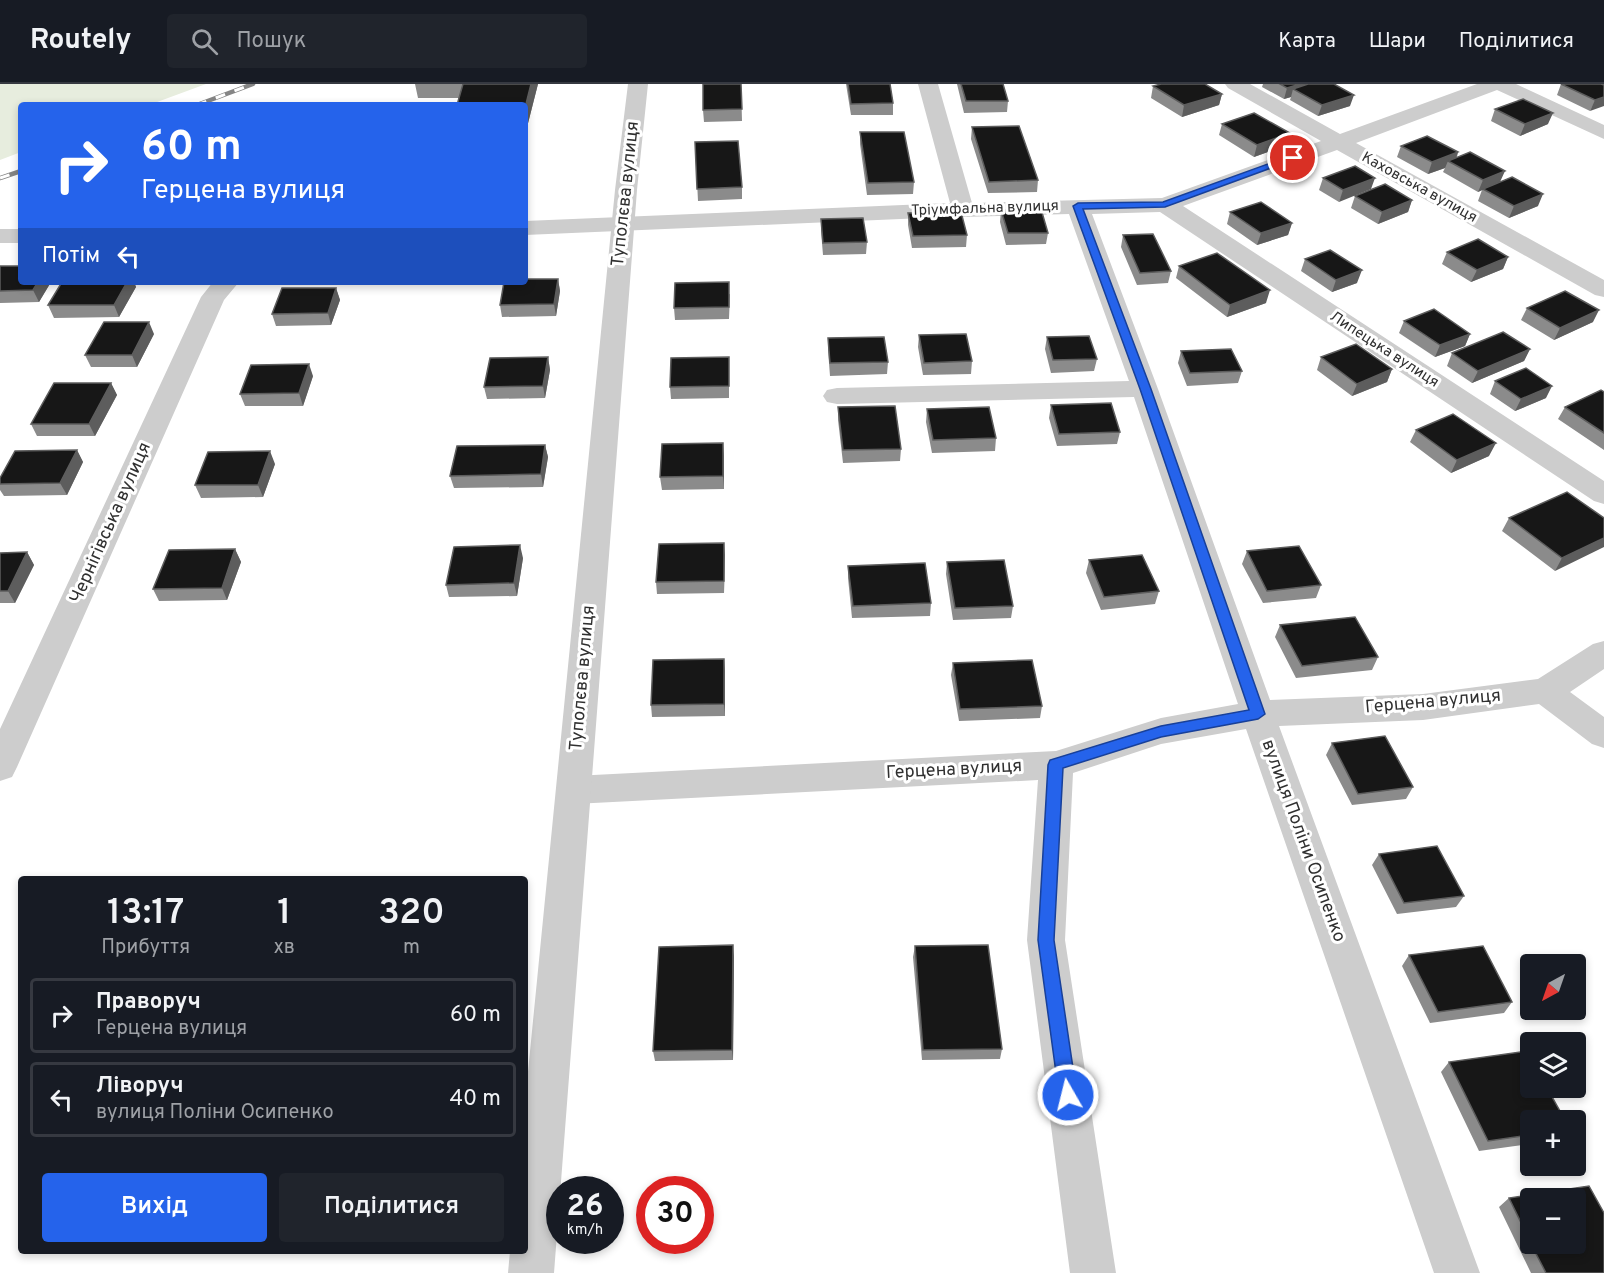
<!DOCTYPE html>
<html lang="uk">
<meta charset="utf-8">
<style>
body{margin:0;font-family:Overpass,sans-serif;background:#20242c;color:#f1f3f6;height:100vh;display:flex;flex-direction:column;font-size:22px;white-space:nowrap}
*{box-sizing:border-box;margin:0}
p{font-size:20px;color:#9ea1a6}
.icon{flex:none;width:33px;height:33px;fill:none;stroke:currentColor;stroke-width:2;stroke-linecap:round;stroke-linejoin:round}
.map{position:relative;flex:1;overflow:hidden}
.sheet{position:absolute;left:18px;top:792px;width:510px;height:378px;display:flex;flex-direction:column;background:#171b24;border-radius:6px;box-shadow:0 3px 9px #0003}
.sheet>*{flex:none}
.top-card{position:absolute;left:18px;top:18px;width:510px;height:183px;border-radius:6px;box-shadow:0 3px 9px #0003;background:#2563eb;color:#fff;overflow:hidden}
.needle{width:39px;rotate:220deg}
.tools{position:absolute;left:1520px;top:870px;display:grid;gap:12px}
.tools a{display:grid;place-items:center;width:66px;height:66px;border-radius:6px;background:#171b24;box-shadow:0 3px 9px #0003;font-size:30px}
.speed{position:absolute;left:546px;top:1092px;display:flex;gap:12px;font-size:30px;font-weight:700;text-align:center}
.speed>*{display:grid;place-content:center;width:78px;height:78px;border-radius:50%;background:#171b24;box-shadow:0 3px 9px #0003;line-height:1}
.speed small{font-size:15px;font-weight:400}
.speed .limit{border:9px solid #d22;background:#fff;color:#111}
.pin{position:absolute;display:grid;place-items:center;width:51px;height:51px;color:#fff;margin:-26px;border:3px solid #fff;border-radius:50%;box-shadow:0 2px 6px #0007}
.me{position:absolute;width:66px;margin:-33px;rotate:352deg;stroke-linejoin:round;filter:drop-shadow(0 0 4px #0008)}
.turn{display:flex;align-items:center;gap:21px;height:126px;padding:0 24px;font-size:27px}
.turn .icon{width:78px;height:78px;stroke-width:2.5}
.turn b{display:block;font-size:42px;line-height:51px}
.then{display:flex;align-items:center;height:57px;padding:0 24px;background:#0003;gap:12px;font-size:22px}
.eta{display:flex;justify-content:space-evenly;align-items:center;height:102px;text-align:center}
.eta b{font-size:36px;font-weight:600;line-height:42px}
.cta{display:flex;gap:12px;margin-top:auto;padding:12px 24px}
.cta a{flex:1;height:69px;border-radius:6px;background:#2563eb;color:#fff;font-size:24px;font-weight:600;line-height:69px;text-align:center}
.cta a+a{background:#20242c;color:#f1f3f6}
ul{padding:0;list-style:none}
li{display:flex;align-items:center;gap:18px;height:75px;margin:0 12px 9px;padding:0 12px;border:3px solid #363941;border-radius:6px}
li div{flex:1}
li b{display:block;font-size:22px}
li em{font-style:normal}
header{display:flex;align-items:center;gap:36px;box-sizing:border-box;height:84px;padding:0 30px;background:#171b24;border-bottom:2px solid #363941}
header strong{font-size:28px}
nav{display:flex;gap:33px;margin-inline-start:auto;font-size:21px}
.search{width:420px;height:54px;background:#20242c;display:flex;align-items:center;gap:15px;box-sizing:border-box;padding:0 21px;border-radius:6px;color:#9ea1a6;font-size:22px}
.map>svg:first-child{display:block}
.green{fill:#e7edde}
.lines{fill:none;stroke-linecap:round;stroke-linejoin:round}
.minor{fill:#cdcdcd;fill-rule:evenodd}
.tertiary{fill:#cdcdcd;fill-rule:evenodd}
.rail-casing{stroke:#858585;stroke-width:4.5}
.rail{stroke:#fff;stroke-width:3;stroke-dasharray:10;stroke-linecap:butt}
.wall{fill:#8b8b8b;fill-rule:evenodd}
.shaded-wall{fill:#5d5d5d}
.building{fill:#171717;stroke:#5d5d5d;stroke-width:1.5}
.route{fill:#2563eb;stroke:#184099;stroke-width:1.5}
.labels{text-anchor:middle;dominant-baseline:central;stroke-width:6;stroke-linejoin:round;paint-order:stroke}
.far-street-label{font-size:15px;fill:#303030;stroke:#fff}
.street-label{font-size:18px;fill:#303030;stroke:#fff}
</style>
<header>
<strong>Routely</strong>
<div class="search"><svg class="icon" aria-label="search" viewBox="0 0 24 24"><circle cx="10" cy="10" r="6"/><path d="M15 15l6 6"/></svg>Пошук</div>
<nav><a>Карта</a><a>Шари</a><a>Поділитися</a></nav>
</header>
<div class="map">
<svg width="1604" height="1189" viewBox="0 0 1604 1189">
<rect width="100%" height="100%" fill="#fff"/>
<path class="green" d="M0 0H206L149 21H21V68L0 76Z"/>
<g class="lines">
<path class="minor" d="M918 0H938L972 119 1162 114 1321 57 1228 4 1225 0H1250L1340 50 1477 0H1516L1604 41V55L1497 6 1356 59 1604 196V213L1595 211 1337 66 1183 122 1604 397V420L1594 417 1160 128 1092 130 1158 305 1270 616 1423 610 1538 595 1593 560 1604 557V585L1570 608 1604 633V664L1592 660 1539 620 1423 636 1279 642 1480 1189H1434L1246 645 1161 660 1073 689 1065 856 1116 1189H1070L1027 856 1038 696 574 720 561 716 556 706 561 696 574 692 1056 667 1161 634 1238 620 1134 313 837 320 827 318 823 312 827 306 837 304 1129 297 1069 130 924 134 525 151V137L950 119Z
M0 145H21V159H0Z
M213 198H239L224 216 17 683 12 693 0 697V645L201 213Z"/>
<path class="tertiary" d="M628 0H648L637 106 554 1189H508L510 1167H525V1018L615 106Z"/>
<defs>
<path id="rail" d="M197 21 253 0
M0 94 21 87"/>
</defs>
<use href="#rail" class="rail-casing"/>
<use href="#rail" class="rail"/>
</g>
<path class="wall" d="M415 0H538L525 51 459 14H418Z
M741 0 742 37 704 38 703 26Z
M846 0H890L893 19V31H851Z
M957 0H1003L1008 17 1007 28 964 29Z
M1263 0H1334L1350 22 1318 32 1290 16 1291 13 1284 15 1262 3Z
M1561 0 1604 1 1590 27 1557 11Z
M1153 2 1222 10 1219 21 1182 33 1151 14Z
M1495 25 1548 40 1520 52 1491 37Z
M1222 40 1287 61 1254 73 1219 51Z
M972 43 1038 96 1037 108 988 109 971 55Z
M860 48 914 98 913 110 867 111 860 60Z
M695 58 742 103V115L698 117Z
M1401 62 1458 68 1457 73 1500 98 1538 122 1509 134 1478 117 1482 106 1478 108 1443 88 1445 84 1428 90 1397 73Z
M1355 82 1339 118 1319 106 1323 94Z
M1355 112 1412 116 1408 128 1378 140 1351 124Z
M1001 126 1048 149 1046 160 1006 161 1000 138Z
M1230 128 1292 139 1288 151 1257 161 1227 140Z
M908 129 967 151 966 163 912 164 908 141Z
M821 135 867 158 866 170 823 171 821 147Z
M1123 151 1171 187 1168 199 1137 201 1121 163Z
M1447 168 1508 173 1503 185 1471 198 1442 180Z
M1305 175 1357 199 1332 208 1301 187Z
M0 182 51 198 39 218 0 219Z
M1179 182 1266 219 1227 233 1176 194Z
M558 195 560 207 556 232 502 233 500 221Z
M62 198H134L136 203 119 233 54 234 48 221Z
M336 204 340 216 331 241 276 242 272 230Z
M730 210 729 235 675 236 674 224Z
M1527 224 1593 238 1554 256 1521 236Z
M1404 237 1470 250 1465 262 1435 273 1399 249Z
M154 250 137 283H91L85 271Z
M919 251 972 277 971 290 923 291 918 263Z
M1047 253 1097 275 1094 287 1051 289 1045 265Z
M828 254 888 278 887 290 830 292 828 266Z
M1530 265 1524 277 1472 299 1447 282 1452 269Z
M1181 267 1242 287 1238 299 1187 302 1178 279Z
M548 273 550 286 545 314 487 315 484 303Z
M729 273V314L671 315 670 303Z
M1321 273 1392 285 1387 298 1352 312 1317 286Z
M313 292 303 322H245L240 310Z
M1495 297 1546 314 1515 327 1490 310Z
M111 299 117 311 95 352H37L31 340Z
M1604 308V366L1558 335 1565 323Z
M1051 321 1120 348 1117 360 1057 362 1049 334Z
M838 323 901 365 900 377 843 379 838 336Z
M927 325 996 354 995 367 932 369 926 338Z
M1416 346 1489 372 1451 389 1410 358Z
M723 359 724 405 662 406 660 393Z
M545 361 548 373 543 403 454 404 450 392Z
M77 366 83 378 67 411 4 412 0 406V394Z
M275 380 263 413 201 414 195 401Z
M1509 434H1604L1555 487 1502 447Z
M724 459V509L657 510 656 498Z
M235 465 241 478 227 516 159 517 153 505Z
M1247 467 1321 501 1316 514 1263 519 1242 480Z
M27 468 34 481 15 519H0V469Z
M523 474 517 512 449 513 446 501Z
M1089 476 1159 507 1155 520 1101 526 1086 489Z
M947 478 1013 522 1011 534 953 536 946 490Z
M848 482 931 519 930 532 852 534 848 494Z
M1280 541 1378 573 1372 586 1296 594 1275 553Z
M724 575 725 632 652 633 651 621Z
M953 579 1042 622 1040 634 959 637 951 591Z
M1332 659 1413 703 1406 715 1352 721 1326 671Z
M1379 770 1464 812 1456 823 1397 830 1372 781Z
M915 862 1002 965 1000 975 922 976 913 873Z
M1409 871 1512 918 1504 929 1430 939 1402 882Z
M734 872 733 976 655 977 653 967Z
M1449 978 1530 1036V1060L1479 1067 1441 988Z
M1589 1102 1604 1129V1189H1531L1499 1123 1509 1114ZM1530 1114H1575V1160H1530Z"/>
<path class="shaded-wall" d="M531 0H538L525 51V24Z
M1300 0H1327L1293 5 1291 13 1284 15 1287 4Z
M1222 10 1219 21 1182 33 1184 21Z
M1354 11 1350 22 1318 32 1322 21Z
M1604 13V22L1590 27 1595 16Z
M1553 29 1548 40 1520 52 1525 40Z
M1290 49 1287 61 1254 73 1257 61Z
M1458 68 1454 80 1448 77 1445 84 1428 90 1432 78Z
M1505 87 1500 98 1478 108 1483 96Z
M1375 94 1371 105 1339 118 1343 106Z
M1543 110 1538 122 1509 134 1514 122Z
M1412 116 1408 128 1378 140 1382 128Z
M1292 139 1288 151 1257 161 1261 149Z
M1508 173 1503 185 1471 198 1477 186Z
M1362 186 1357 199 1332 208 1336 196Z
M558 195 560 207 556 232 554 220Z
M38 198H51L39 218 33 206Z
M127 198H134L136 203 119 233 114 221Z
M336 204 340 216 331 241 328 229Z
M1270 206 1266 219 1227 233 1230 221Z
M1599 226 1593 238 1554 256 1560 244Z
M149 238 154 250 137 283 132 271Z
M1470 250 1465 262 1435 273 1440 261Z
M1530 265 1524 277 1472 299 1478 287Z
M548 273 550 286 545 314 543 302Z
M309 280 313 292 303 322 299 309Z
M1392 285 1387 298 1352 312 1357 300Z
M111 299 117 311 95 352 89 340Z
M1552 302 1546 314 1515 327 1521 315Z
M723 359 724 372V405L723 392Z
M1496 359 1489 372 1451 389 1457 376Z
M545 361 548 373 543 403 541 390Z
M77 366 83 378 67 411 60 399Z
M270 367 275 380 263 413 258 401Z
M1604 454V463L1555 487 1562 474Z
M724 459 725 471 724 509Z
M520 461 523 474 517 512 514 499Z
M235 465 241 478 227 516 222 504Z
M27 468 34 481 15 519 8 507Z
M724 575 725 587V632L724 620Z
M733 861 734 872 733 976 732 966Z"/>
<path class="building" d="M463 0H531L525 24V21H457Z
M703 0H741L742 25 703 26Z
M848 0H890L893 19 851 20Z
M961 0H1003L1008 17H966Z
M1161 0H1205L1222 10 1184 21 1153 2Z
M1280 0H1300L1287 4Z
M1308 0H1334L1354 11 1322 21 1293 5Z
M1561 0H1601L1604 1V13L1595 16Z
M1523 15 1553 29 1525 40 1495 25Z
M1254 29 1290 49 1257 61 1222 40Z
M1019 42 1038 96 989 98 972 43Z
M860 48H904L914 98 868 99Z
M1427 52 1458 68 1432 78 1401 62Z
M738 57 742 103 697 105 695 58Z
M1470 68 1505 87 1483 96 1448 77Z
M1355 82 1375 94 1343 106 1323 94Z
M1512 93 1543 110 1514 122 1483 105Z
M1385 100 1412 116 1382 128 1355 112Z
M1261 118 1292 139 1261 149 1230 128Z
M1041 125 1048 149H1008L1001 126Z
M961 128 967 151 913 152 908 129Z
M863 134 867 158 823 159 821 135Z
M1153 150 1171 187 1140 189 1123 151Z
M1478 155 1508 173 1477 186 1447 168Z
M1330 166 1362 186 1336 196 1305 175Z
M1217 169 1270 206 1230 221 1179 182Z
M0 182H21V198H38L33 206 0 207Z
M525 195H558L554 220 500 221 504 198H525Z
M62 198H127L114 221H48Z
M729 198V223L674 224 675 199Z
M282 204H336L328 229 272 230Z
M1565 207 1599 226 1560 244 1527 224Z
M1434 225 1470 250 1440 261 1404 237Z
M104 238H149L132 271H85Z
M1503 248 1530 265 1478 287 1452 269Z
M966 250 972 277 924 279 919 251Z
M1089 252 1097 275 1053 276 1047 253Z
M884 253 888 278 830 279 828 254Z
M1356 260 1392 285 1357 300 1321 273Z
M1231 265 1242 287 1190 289 1181 267Z
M548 273 543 302 484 303 490 274Z
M729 273V302L670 303 671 274Z
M309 280 299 309 240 310 251 281Z
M1526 284 1552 302 1521 315 1495 297Z
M54 299H111L89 340H31Z
M1601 306 1604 308V349L1565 323Z
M1111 319 1120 348 1059 350 1051 321Z
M895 322 901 365 843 366 838 323Z
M989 323 996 354 933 356 927 325Z
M1453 330 1496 359 1457 376 1416 346Z
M723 359V392L660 393 662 360Z
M545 361 541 390 450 392 457 362Z
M77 366 60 399 0 400V394L15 367Z
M270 367 258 401H195L208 368Z
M1567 408 1604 434V454L1562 474 1509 434Z
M724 459V497L656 498 659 460Z
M520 461 514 499 446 501 454 463Z
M1299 462 1321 501 1267 507 1247 467Z
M235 465 222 504 153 505 169 466Z
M27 468 8 507H0V469Z
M1142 471 1159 507 1104 513 1089 476Z
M1004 476 1013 522 955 524 947 478Z
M925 479 931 519 853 522 848 482Z
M1355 533 1378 573 1302 582 1280 541Z
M724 575V620L651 621 653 576Z
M1032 576 1042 622 960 625 953 579Z
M1385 652 1413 703 1358 710 1332 659Z
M1437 762 1464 812 1404 819 1379 770Z
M733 861 732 966 653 967 659 863Z
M988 861 1002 965 923 966 915 862Z
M1483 862 1512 918 1438 928 1409 871Z
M1528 967 1530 971V1004H1547L1565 1036H1530V1051L1488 1057 1449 978Z
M1589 1102 1604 1129V1189H1546L1531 1160H1575V1114H1530V1157L1509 1114Z"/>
<path class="route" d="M1290 72 1298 74 1165 123 1083 125 1151 305 1265 630 1258 635 1161 653 1063 684 1054 856 1077 1011 1074 1017 1068 1020 1062 1017 1059 1011 1038 856 1048 681 1050 676 1161 642 1249 626 1140 305 1073 122 1078 119 1163 118Z"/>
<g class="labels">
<g class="far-street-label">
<text transform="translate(1419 104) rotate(29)">Каховська вулиця</text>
<text transform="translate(985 125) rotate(-2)">Тріумфальна вулиця</text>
<text transform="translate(1384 266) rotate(33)">Липецька вулиця</text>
</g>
<g class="street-label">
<text transform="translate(626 110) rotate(-84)">Туполєва вулиця</text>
<text transform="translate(111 439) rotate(-66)">Чернігівська вулиця</text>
<text transform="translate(583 594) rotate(-85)">Туполєва вулиця</text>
<text transform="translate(1433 618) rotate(-5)">Герцена вулиця</text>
<text transform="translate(954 686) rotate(-3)">Герцена вулиця</text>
<text transform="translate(1303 757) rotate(70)">вулиця Поліни Осипенко</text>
</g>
</g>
</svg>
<div class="tools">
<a><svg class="needle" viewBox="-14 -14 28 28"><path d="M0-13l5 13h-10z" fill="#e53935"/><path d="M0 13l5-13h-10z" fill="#9ea1a6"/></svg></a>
<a><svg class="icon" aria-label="layers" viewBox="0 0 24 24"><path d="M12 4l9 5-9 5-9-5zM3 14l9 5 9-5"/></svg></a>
<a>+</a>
<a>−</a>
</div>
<div class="speed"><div>26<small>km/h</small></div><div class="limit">30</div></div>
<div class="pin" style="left:1293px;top:74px;background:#d93025"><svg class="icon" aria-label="arrive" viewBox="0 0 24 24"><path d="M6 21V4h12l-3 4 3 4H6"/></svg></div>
<svg class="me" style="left:1068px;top:1011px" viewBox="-20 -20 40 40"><circle r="17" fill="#2563eb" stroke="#fff" stroke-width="3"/><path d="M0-11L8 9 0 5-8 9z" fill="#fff"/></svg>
<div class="top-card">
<div class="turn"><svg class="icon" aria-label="right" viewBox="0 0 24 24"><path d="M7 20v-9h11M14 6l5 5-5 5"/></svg><div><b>60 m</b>Герцена вулиця</div></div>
<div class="then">Потім<svg class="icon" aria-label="left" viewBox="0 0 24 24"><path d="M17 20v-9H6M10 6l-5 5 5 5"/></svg></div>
</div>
<section class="sheet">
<div class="eta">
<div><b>13:17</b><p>Прибуття</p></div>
<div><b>1</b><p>хв</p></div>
<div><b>320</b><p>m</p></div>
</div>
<ul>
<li><svg class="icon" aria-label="right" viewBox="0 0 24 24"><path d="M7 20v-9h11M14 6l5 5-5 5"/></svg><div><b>Праворуч</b><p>Герцена вулиця</p></div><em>60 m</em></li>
<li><svg class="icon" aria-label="left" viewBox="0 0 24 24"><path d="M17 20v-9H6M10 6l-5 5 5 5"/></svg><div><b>Ліворуч</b><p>вулиця Поліни Осипенко</p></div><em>40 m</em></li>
</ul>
<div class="cta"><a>Вихід</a><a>Поділитися</a></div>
</section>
</div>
